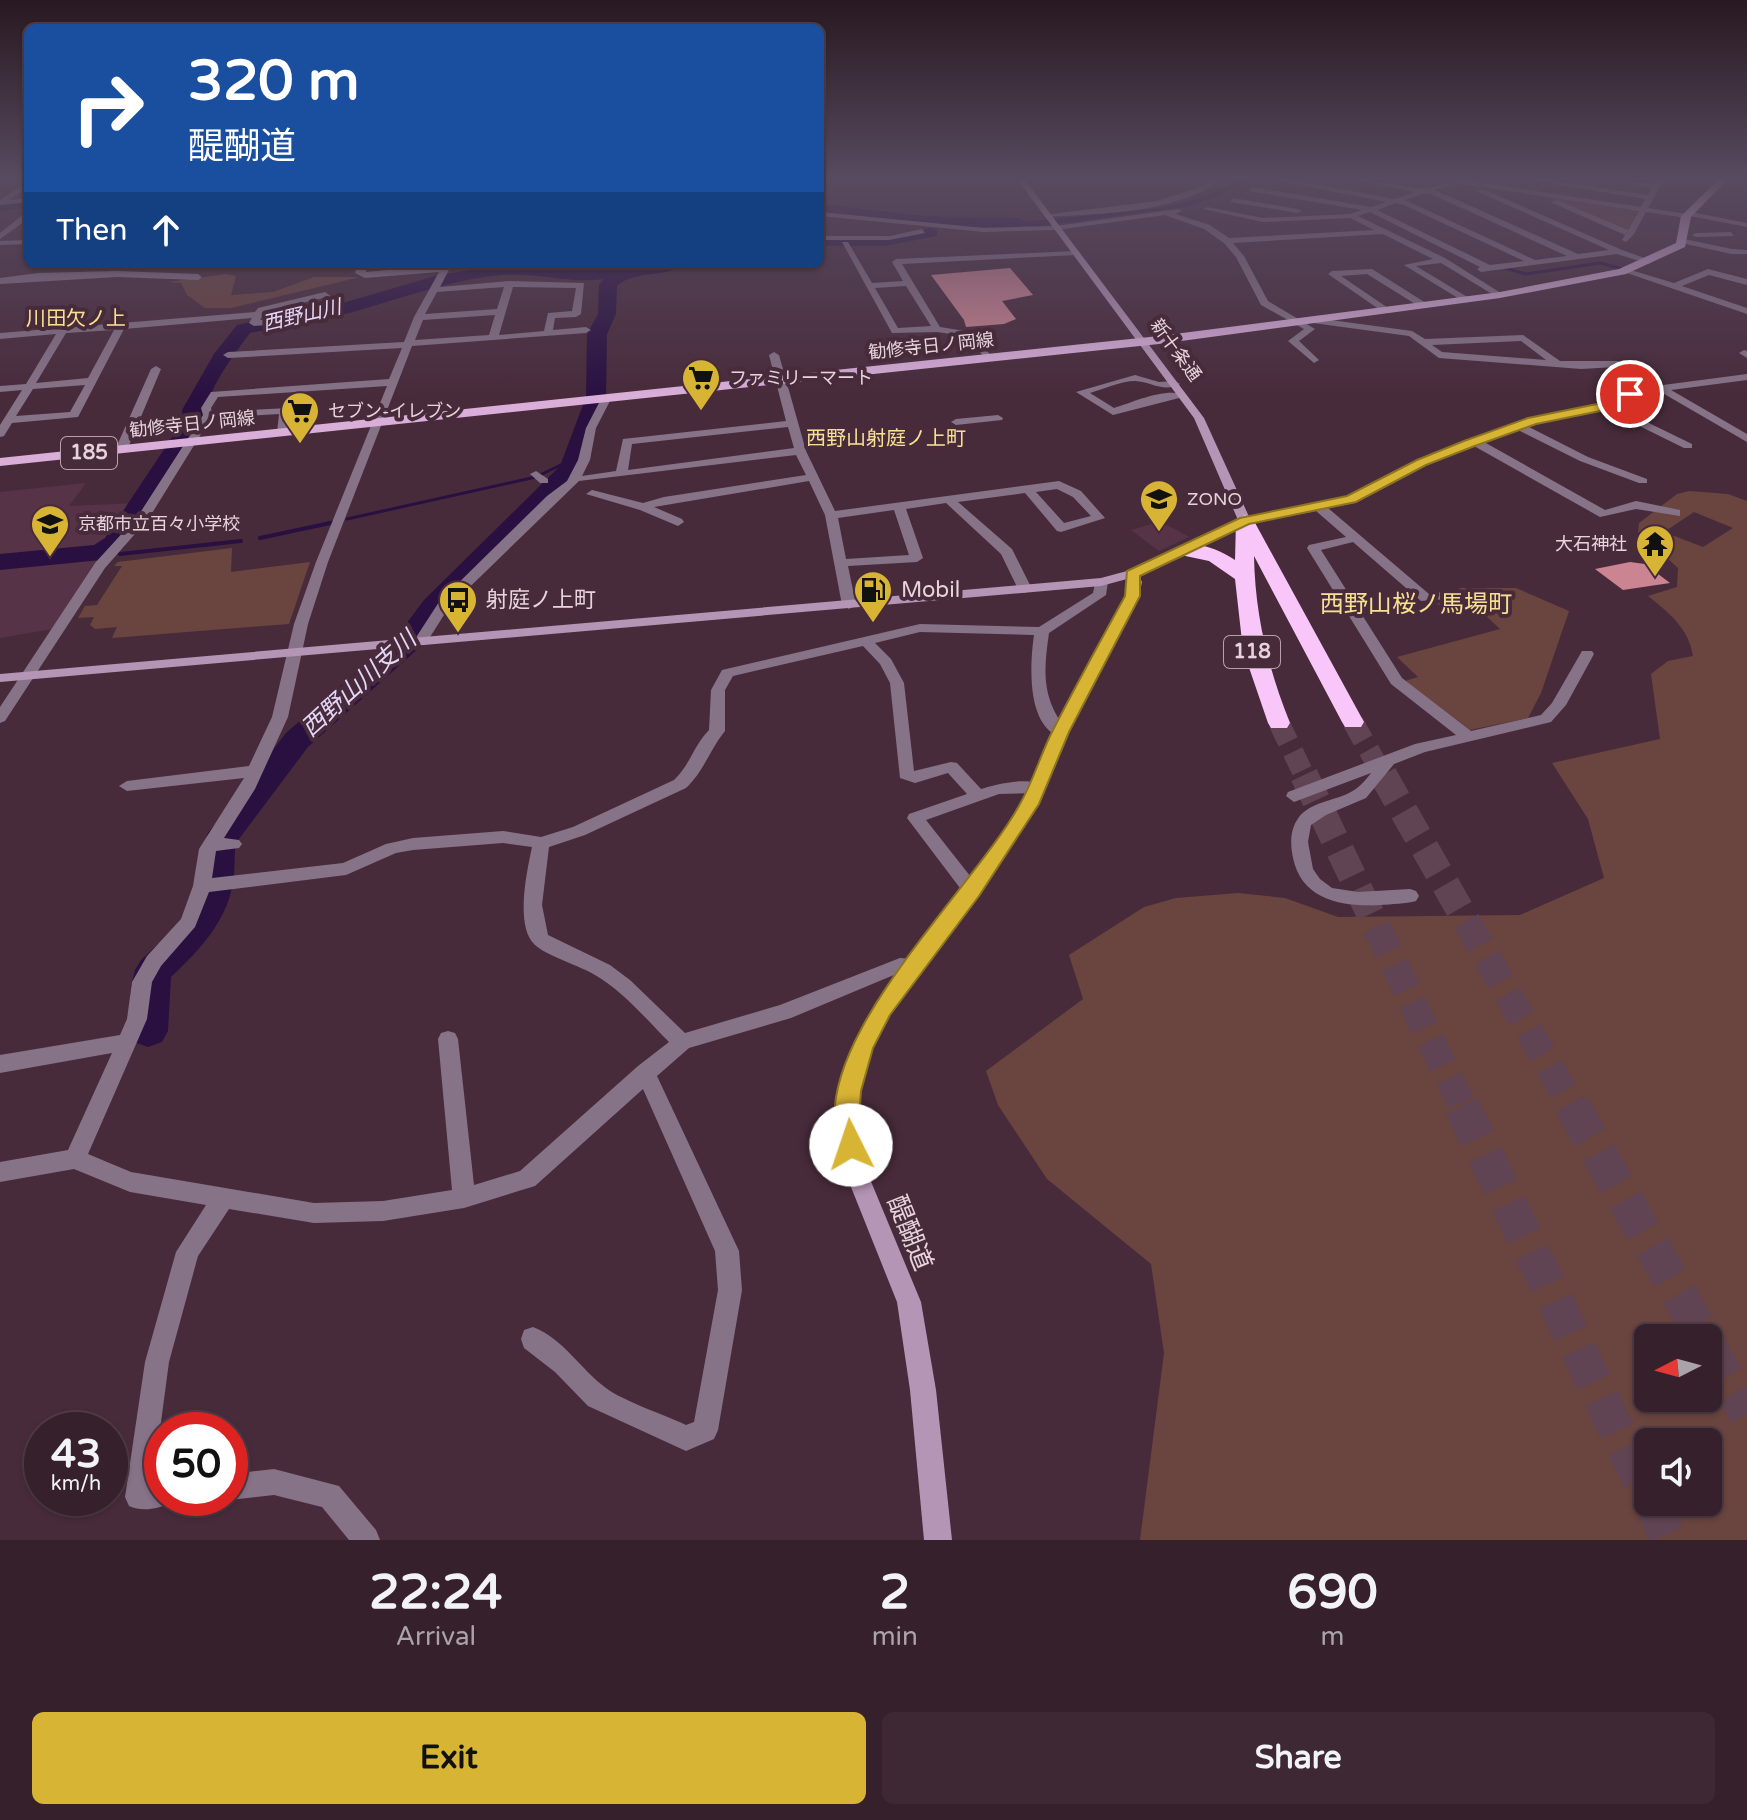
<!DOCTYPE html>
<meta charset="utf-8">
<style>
body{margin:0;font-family:"Varela Round","Noto Sans JP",sans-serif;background:#3d2834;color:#f1f3f6;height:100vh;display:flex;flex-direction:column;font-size:30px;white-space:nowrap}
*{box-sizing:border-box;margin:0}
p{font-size:26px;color:#aaa3a9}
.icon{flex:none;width:44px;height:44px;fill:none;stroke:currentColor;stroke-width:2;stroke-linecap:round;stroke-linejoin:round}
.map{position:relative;height:1540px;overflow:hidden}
.sheet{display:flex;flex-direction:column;background:#36202c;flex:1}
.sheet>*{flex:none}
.guide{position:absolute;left:24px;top:24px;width:800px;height:244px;border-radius:12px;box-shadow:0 2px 6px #0004,0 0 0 2px #503e48;background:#1a4fa0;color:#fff;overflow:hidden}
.needle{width:52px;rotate:264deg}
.tools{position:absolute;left:1634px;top:1324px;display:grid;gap:16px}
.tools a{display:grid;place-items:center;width:88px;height:88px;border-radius:12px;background:#36202c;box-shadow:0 2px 6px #0004,0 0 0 2px #503e48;font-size:40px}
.speed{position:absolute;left:24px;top:1412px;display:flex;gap:16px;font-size:40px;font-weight:700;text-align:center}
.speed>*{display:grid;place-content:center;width:104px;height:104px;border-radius:50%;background:#36202c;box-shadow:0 2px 6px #0004,0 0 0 2px #503e48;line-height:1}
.speed small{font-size:20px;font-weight:400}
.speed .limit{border:12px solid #d22;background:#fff;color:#111}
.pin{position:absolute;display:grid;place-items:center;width:68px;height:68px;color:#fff;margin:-34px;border:4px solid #fff;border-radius:50%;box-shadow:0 2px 8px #0007}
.me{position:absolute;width:88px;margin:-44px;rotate:356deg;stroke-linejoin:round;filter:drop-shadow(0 0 6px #0008)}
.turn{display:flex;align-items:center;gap:28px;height:168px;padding:0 32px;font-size:36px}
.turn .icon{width:104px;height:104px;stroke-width:2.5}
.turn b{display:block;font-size:56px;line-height:68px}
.then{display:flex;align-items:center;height:76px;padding:0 32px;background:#0003;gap:16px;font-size:30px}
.eta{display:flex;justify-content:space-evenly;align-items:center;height:136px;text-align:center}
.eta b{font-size:48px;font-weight:700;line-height:56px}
.cta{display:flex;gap:16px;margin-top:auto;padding:16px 32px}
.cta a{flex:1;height:92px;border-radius:12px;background:#d8b434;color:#111;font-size:32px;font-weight:700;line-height:92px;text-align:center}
.cta a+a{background:#3d2834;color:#f1f3f6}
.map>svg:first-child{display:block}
.built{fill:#563346}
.green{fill:#6a443e;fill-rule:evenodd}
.water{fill:#291041}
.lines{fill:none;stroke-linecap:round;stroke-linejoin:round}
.stream-far1{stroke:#291041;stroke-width:3}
.stream{stroke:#291041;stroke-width:4}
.river{fill:#291041;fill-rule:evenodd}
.building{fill:#cb8491}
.highway-tunnel-far2{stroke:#604453;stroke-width:21;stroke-dasharray:21 11;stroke-linecap:butt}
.highway-tunnel-far1{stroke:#604453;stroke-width:28;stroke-dasharray:28 14;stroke-linecap:butt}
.highway-tunnel{stroke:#604453;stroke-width:36;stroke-dasharray:36 18;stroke-linecap:butt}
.street{fill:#877388;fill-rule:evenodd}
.secondary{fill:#b595b6;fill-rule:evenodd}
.primary{fill:#d9afda;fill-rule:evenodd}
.highway{fill:#f9c6fa;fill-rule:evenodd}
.route{fill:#d8b434;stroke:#8c7522;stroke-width:2}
.labels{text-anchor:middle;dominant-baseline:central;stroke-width:8;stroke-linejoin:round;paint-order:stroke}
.far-street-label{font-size:18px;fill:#e6d3dc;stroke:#482b3b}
.far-poi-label{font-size:18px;fill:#e6d3dc;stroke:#482b3b;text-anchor:start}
.far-water-label{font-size:20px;font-style:italic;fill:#e4d7f8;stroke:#482b3b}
.far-neighbourhood-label{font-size:20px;fill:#f8e092;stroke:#482b3b}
.shield{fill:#482b3b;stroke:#b7a1ac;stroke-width:2}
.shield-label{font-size:20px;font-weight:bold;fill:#e6d3dc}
.poi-label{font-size:22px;fill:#e6d3dc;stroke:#482b3b;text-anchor:start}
.neighbourhood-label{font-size:24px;fill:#f8e092;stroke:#482b3b}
.water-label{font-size:24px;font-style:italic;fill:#e4d7f8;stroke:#482b3b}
.near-street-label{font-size:26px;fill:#e6d3dc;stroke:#482b3b}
</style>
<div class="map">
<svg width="1747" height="1540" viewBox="0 0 1747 1540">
<rect width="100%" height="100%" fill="#482b3b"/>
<path class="built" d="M86 483 69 506 139 503 108 552 93 565 52 629 0 638V492Z
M1159 522 1175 529 1189 537 1159 551 1131 530Z"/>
<path class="green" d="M1543 195 1635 210 1638 212 1627 230H1624Z
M226 274 236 276 231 295 273 292 314 277H360L231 308H205L187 295 181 283 168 282Z
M1689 491 1728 494 1747 501V1540H1140L1164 1353 1151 1264 1047 1179 998 1105 986 1071 1083 999 1069 955 1144 907 1176 898 1238 893 1285 898 1338 917 1520 915 1604 878 1588 819 1552 763 1660 739 1651 674 1668 661 1693 656C1689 628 1668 612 1648 596L1677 587 1678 568 1638 532 1639 523 1677 494ZM1694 512 1733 528 1703 547 1664 532ZM1648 1338H1708V1398H1648ZM1648 1442H1708V1502H1648Z
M232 548 231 572 310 562 289 624 112 638 117 627 95 629 90 625 94 617 78 618 85 606 97 605 122 566H114L118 562Z
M1459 588H1516L1569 611 1541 693 1528 718 1470 730 1405 681 1418 677 1397 657 1500 629 1483 613 1436 604 1464 597Z"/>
<path class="water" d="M1240 180H1248L1215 197 1184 207 1040 226 946 225 820 212V208L963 224 1022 222 1161 208 1205 197Z"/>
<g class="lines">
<path class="stream-far1" d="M1505 268 1526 274 1600 263 1623 269
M347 519 536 477 575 458
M328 523 335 522"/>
<path class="stream" d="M260 538 335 522
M120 554 241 541"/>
<path class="river" d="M28 198V208L0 211V201Z
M820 204 926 216 1020 218 1028 223 1020 228 926 226 820 214Z
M931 228 937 230V236L884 246H820V236H884Z
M536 264 557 270 682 264C666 279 636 269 617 286L616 314 607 334 606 397 582 468 444 612 434 625 429 639 308 747 236 843C234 855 235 864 234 875 230 918 201 949 171 977L168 1031 162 1042 148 1047 134 1042 128 1031 131 986 135 970 141 960 180 924 198 876V861L208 833 286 733 405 630 406 624 424 600 560 466 586 397 587 334 598 314 599 285 604 279C569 284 536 272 501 275 450 280 402 298 353 312 319 321 284 326 250 333 235 353 202 396 205 421L123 548 101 560 0 570V554L94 545 105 538 183 421 182 410 214 354 237 325 343 303 435 276 499 265Z"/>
</g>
<path class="building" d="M1010 268 1033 295 1002 301 1016 319 1004 324 966 327 964 320 931 275Z
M1630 562 1645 564 1670 583 1623 590 1595 569Z"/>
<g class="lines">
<path class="highway-tunnel-far2" d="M1353 722 1384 777
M1279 723 1305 777"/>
<path class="highway-tunnel-far1" d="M1304 775 1463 1108
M1383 775 1573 1108"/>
<path class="highway-tunnel" d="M1462 1106 1648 1496
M1572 1106 1704 1338
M1708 1346 1747 1414
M1651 1502 1669 1540"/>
<path class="street" d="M1213 180H1222C1173 214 1104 213 1047 217L1043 215 1157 201 1197 188Z
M1275 180H1291L1395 199 1416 192 1356 180C1377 180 1410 190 1426 188 1440 187 1450 180 1464 180L1641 207 1645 199 1531 180H1549L1648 195 1652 188 1611 180 1654 184 1656 180H1664L1648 208 1687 214 1691 212 1747 223V227L1690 216 1686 218 1646 212 1634 234 1626 242 1622 240 1625 235 1550 202 1557 200 1628 230 1639 211 1455 183 1435 190 1578 254 1609 250 1476 191 1483 189 1622 250 1653 261 1649 264 1617 254 1481 272 1477 269 1480 267 1370 212 1358 216 1445 258 1504 295 1497 297 1441 263 1416 266 1469 298 1470 300 1466 303 1404 265 1433 259 1383 234 1233 243 1244 256 1268 301 1315 329 1299 341 1319 360 1314 363 1288 341 1304 329 1261 305 1236 257 1224 243 1204 229 1165 215 1056 230 984 232 820 216V212L984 228 1056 226 1178 209 1182 211 1175 214 1210 225 1229 238 1374 230 1350 218 1263 222 1203 209 1207 207 1263 218 1350 214 1362 210 1249 191 1252 187 1371 207 1386 202ZM1426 193 1431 194 1567 256 1535 260 1405 200ZM1396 203 1404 205 1524 261 1490 265 1377 210Z
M28 182V187L10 200 28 198V202L0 205V200Z
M1233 198 1298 209 1302 211 1298 213 1230 202Z
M25 213H28V219L0 239V233Z
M922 229 925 233 889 240H820V236H889Z
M1731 232 1734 236 1696 237 1692 235 1696 233Z
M1684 239 1732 249 1747 250V254H1732L1681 243Z
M28 240V244L0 245V241Z
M842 242H848L872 283 903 281 892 262 896 259 1076 251 1080 253 1076 255 902 264 940 327 971 332 993 358 988 361 965 336 937 332 892 333ZM906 286 931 326 898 328 875 288Z
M358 264H366V272L452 264 440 287 509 281 584 283 581 314 576 317 555 318 553 330 586 327 591 330 586 333 412 346 328 562 308 624 288 717 255 789 224 838 239 840 242 844 239 848 216 851 212 878 343 863 386 844 413 838 503 831 541 837 573 827 674 780C690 765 694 745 709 730L711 690 722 670 920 624 1039 627 1093 593 1096 579H1106L1108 582 1106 595 1049 633C1043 674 1042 699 1068 732L1060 737C1026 725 1030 664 1034 635L920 632 875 643 891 659 904 683 914 771 951 762 957 763 981 789C997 784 1032 775 1044 788L1036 793 999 794 926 820 978 886 981 891 978 896H966L907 818 909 814 967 794 948 773 915 783 900 778 890 683 880 664 863 646 733 676 725 690V731C709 751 704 771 686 788L585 835 549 847 542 905 548 935 610 965 630 980 685 1033 780 1005 900 958 924 960 926 965 924 970 901 972 791 1018 689 1048 657 1076 739 1251 742 1290 718 1430 714 1439 686 1451 588 1406 555 1372 524 1348 521 1339 524 1330 533 1327C564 1339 580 1369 606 1388 623 1401 665 1415 686 1425L694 1422 718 1290 715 1251 643 1089 535 1186 464 1208 383 1221 314 1223 229 1209 198 1256 169 1362 153 1482 162 1481V1498H174L171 1503C158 1509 142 1512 129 1506L125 1497 145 1362 176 1252 206 1205 130 1192 74 1169 0 1182V1162L68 1150 112 1053 0 1073V1055L120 1035 127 1019 132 982 147 956 181 919 193 886 199 849 244 778 127 791 119 786 127 781 249 766 272 717 294 624 316 562 387 386 218 397 211 408 212 412 289 408 287 433 282 436 277 433 279 414 211 418 149 518 105 568 5 721 0 723V707L95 563 138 516 203 415 201 408 211 392 389 379 402 348 228 358 223 355 228 352 404 342 414 317 439 272 365 278 355 273ZM504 287 497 309 425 314 437 292ZM513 287 576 288 572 311 548 313 544 331 499 335ZM495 315 489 335 415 340 423 320ZM503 843 532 847C527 871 515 925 534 944 544 955 581 966 595 975 623 991 646 1019 669 1042L638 1066 520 1171 474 1185 458 1039 455 1033 448 1031 441 1033 438 1039 452 1190 383 1201 314 1203 131 1172 88 1154 147 1019 152 982 161 966 195 927 209 892 346 875 396 853 413 850Z
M1624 268 1674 283 1708 269 1747 279V285L1709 275 1682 286 1747 308V314L1624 272Z
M1372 269 1426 303 1428 305 1420 307 1367 274 1341 276 1391 310 1383 312 1328 274 1332 271Z
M117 271 198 274 202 277 198 280 117 277 0 284V278L38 273Z
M325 292 344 306V310L292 323 254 326 249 323 252 318 124 329 78 417 12 423 4 436 0 437V425L22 390 0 392V386L26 384 56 334 0 339V333L255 312 258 308ZM323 298 334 307 292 317 260 320 265 312ZM114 330 88 378 36 383 66 333ZM85 385 70 412 16 416 33 389Z
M1316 318 1412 331 1425 339 1523 335 1560 361H1618L1663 385 1747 374V380L1671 390 1747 434V442L1659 391 1650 390 1614 406 1692 444V448H1684L1605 409 1527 426 1588 457 1647 479V483H1639L1580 461 1518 430 1484 442 1605 510 1636 501 1680 510V516L1636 509 1600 517 1474 446 1426 464 1355 503 1328 508 1429 594 1459 590 1466 594 1459 598 1421 601 1353 542 1321 550 1402 678 1471 731 1541 715 1552 703 1582 651H1592L1594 654 1566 705 1551 722 1425 752 1394 764 1366 798 1326 815 1311 825 1308 842 1313 869 1320 879 1332 888 1358 892 1410 889 1416 891 1419 896 1416 901C1405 904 1392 904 1380 905 1341 907 1302 900 1293 858 1290 843 1290 829 1299 817 1311 802 1333 801 1349 793 1358 789 1365 781 1371 773L1294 802 1286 796 1288 792 1415 744 1456 735 1391 684 1307 548 1309 545 1346 537 1316 511 1245 525 1239 521 1245 517 1347 497 1418 460 1529 418 1603 403 1647 384 1616 367 1581 369 1439 358 1409 336 1313 323V319ZM1521 341 1546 360 1442 352 1432 345Z
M1744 350 1747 351V358L1739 353Z
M774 352 779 355 806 451 835 511 1059 481 1081 491 1105 518 1061 532 1057 531 1025 493 958 502 1012 549 1032 589 1025 593 1018 589 1001 554 946 503 906 509 923 558 917 562 848 566 856 605 849 609 842 605 825 515 809 481 654 507 682 519 684 522 678 526 640 510 586 494 592 490 643 503 664 497 806 475 796 455 579 481 449 607 425 645H415L413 642 439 602 547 496 567 481 578 460 586 428 602 397 611 399 596 428 590 460 582 476 616 471 623 439 786 421 769 355ZM788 427 794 448 628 470 632 444ZM1057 489 1073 497 1091 516 1064 523 1036 492ZM894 510 909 555 846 559 838 518Z
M156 366 161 369 127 450 117 452 115 450 151 369Z
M1135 375 1159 382 1175 381 1180 384C1164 393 1152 382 1135 381 1122 381 1103 389 1090 393L1114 408C1134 402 1168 386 1187 396L1113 415 1076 392Z
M998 415 1003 418 1002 420 956 425 951 422 956 419Z
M536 471 548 479V483H540L530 474Z
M274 1469 339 1486 376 1530 380 1540H349L322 1507 274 1495 230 1500 224 1498H230V1474Z"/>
<path class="secondary" d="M1018 180H1025L1204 418 1251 521 1139 576 1142 582 1139 596 1068 732 1038 804 978 896 890 1014 872 1048 859 1091 858 1122 865 1167 921 1302 936 1390 952 1540H924L910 1390 897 1302 843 1167 836 1122 839 1091 852 1048 876 1002 966 886 1022 803 1052 732 1125 596 1127 579 1101 586 0 682V674L1101 578 1127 571 1238 520 1194 418Z"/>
<path class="primary" d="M1718 180H1727L1691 217 1685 247 1626 274 1500 298 1159 344 0 466V458L1159 336 1500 292 1619 269 1676 243 1681 216Z"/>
<path class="highway" d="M1245 515 1254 521 1364 722 1361 727H1345L1342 722 1254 556C1255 615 1268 668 1290 723L1287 728H1271L1268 723 1243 650 1235 579 1209 561 1176 554 1173 550C1188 536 1220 550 1235 560L1236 521Z"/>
</g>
<linearGradient id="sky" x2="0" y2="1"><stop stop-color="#281820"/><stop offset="0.45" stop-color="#584a60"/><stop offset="1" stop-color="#584a60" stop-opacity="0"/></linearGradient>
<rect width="1747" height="396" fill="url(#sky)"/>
<path class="route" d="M1630 390 1636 394 1635 396 1610 409 1536 424 1472 447 1426 465 1356 502 1249 524 1140 576V596L1069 732 1039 804 979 896 890 1015 873 1048 861 1091 859 1122 863 1145 859 1152 851 1156 842 1152C795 1052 976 888 1021 802 1034 779 1041 753 1053 730 1076 685 1101 640 1125 596L1127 571 1240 518 1347 496 1417 460 1464 441 1528 418 1602 403Z"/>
<defs>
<symbol id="supermarket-pin" viewBox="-11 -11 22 30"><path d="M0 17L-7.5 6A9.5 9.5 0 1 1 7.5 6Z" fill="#d8b434" stroke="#482b3b"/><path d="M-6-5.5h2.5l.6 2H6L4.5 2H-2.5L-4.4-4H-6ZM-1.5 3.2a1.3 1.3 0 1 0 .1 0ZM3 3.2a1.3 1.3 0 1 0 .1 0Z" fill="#111"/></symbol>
<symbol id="school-pin" viewBox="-11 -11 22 30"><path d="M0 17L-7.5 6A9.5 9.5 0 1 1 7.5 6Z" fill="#d8b434" stroke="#482b3b"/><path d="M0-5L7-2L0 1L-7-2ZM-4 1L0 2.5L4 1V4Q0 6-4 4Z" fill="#111"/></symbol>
<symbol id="temple-pin" viewBox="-11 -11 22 30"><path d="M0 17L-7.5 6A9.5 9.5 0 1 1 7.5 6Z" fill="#d8b434" stroke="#482b3b"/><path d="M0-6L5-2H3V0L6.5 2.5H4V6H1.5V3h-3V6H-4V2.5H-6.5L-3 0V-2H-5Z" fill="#111"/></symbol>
<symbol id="fuel-pin" viewBox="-11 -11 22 30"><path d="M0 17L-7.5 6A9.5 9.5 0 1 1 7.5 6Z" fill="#d8b434" stroke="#482b3b"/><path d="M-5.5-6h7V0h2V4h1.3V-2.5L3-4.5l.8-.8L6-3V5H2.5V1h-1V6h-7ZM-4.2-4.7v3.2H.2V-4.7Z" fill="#111"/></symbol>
<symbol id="bus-pin" viewBox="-11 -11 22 30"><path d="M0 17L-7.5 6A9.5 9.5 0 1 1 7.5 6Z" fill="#d8b434" stroke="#482b3b"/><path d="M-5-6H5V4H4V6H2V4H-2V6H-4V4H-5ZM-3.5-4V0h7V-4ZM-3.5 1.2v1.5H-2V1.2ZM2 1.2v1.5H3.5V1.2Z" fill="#111"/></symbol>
</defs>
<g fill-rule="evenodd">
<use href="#supermarket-pin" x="679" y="356" width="44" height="60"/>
<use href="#supermarket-pin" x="278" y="389" width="44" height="60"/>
<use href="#school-pin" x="1137" y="477" width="44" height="60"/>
<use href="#school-pin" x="28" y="502" width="44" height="60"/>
<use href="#temple-pin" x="1633" y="522" width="44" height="60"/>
<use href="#fuel-pin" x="851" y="568" width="44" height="60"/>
<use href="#bus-pin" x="436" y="578" width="44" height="60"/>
</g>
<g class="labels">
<g class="far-street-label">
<text transform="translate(931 346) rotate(-6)">勧修寺日ノ岡線</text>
<text transform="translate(1176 350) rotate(54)">新十条通</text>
<text transform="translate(192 424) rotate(-6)">勧修寺日ノ岡線</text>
</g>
<g class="far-poi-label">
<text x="729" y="378">ファミリーマート</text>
<text x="328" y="411">セブン-イレブン</text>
<text x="1187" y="499">ZONO</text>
<text x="78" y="524">京都市立百々小学校</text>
<text x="1627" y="544" text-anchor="end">大石神社</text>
</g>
<g class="far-water-label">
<text transform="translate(302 316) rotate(-13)">西野山川</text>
</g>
<g class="far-neighbourhood-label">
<text x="76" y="319">川田欠ノ上</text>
<text x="886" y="439">西野山射庭ノ上町</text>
</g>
<g class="shield">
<rect x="61" y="437" width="56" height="32" rx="6"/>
<rect x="1224" y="636" width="56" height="32" rx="6"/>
</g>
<g class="shield-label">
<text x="89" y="453">185</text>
<text x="1252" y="652">118</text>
</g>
<g class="poi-label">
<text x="901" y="590">Mobil</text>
<text x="486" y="600">射庭ノ上町</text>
</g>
<g class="neighbourhood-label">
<text x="1416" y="604">西野山桜ノ馬場町</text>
</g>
<g class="water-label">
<text transform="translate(359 684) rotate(-42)">西野山川支川</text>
</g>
<g class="near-street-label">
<text transform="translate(910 1233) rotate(68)">醍醐道</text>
</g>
</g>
</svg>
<div class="tools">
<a><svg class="needle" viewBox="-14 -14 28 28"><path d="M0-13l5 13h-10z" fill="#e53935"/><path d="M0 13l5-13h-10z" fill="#aaa3a9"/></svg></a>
<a><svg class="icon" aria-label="sound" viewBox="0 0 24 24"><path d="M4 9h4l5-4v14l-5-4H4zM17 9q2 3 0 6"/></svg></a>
</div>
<div class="speed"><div>43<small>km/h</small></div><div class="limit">50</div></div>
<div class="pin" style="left:1630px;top:394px;background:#d93025"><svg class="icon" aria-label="arrive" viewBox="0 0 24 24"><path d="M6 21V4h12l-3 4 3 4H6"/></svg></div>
<svg class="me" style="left:851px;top:1145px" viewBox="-20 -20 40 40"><circle r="19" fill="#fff"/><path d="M0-13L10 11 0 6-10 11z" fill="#d8b434"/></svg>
<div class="guide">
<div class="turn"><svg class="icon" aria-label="right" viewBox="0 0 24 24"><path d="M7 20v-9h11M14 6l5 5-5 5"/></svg><div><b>320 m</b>醍醐道</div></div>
<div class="then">Then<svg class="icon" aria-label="ahead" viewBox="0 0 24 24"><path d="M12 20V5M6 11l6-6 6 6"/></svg></div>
</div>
</div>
<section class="sheet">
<div class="eta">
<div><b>22:24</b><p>Arrival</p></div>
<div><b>2</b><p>min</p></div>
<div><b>690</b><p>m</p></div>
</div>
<div class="cta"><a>Exit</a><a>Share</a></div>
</section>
